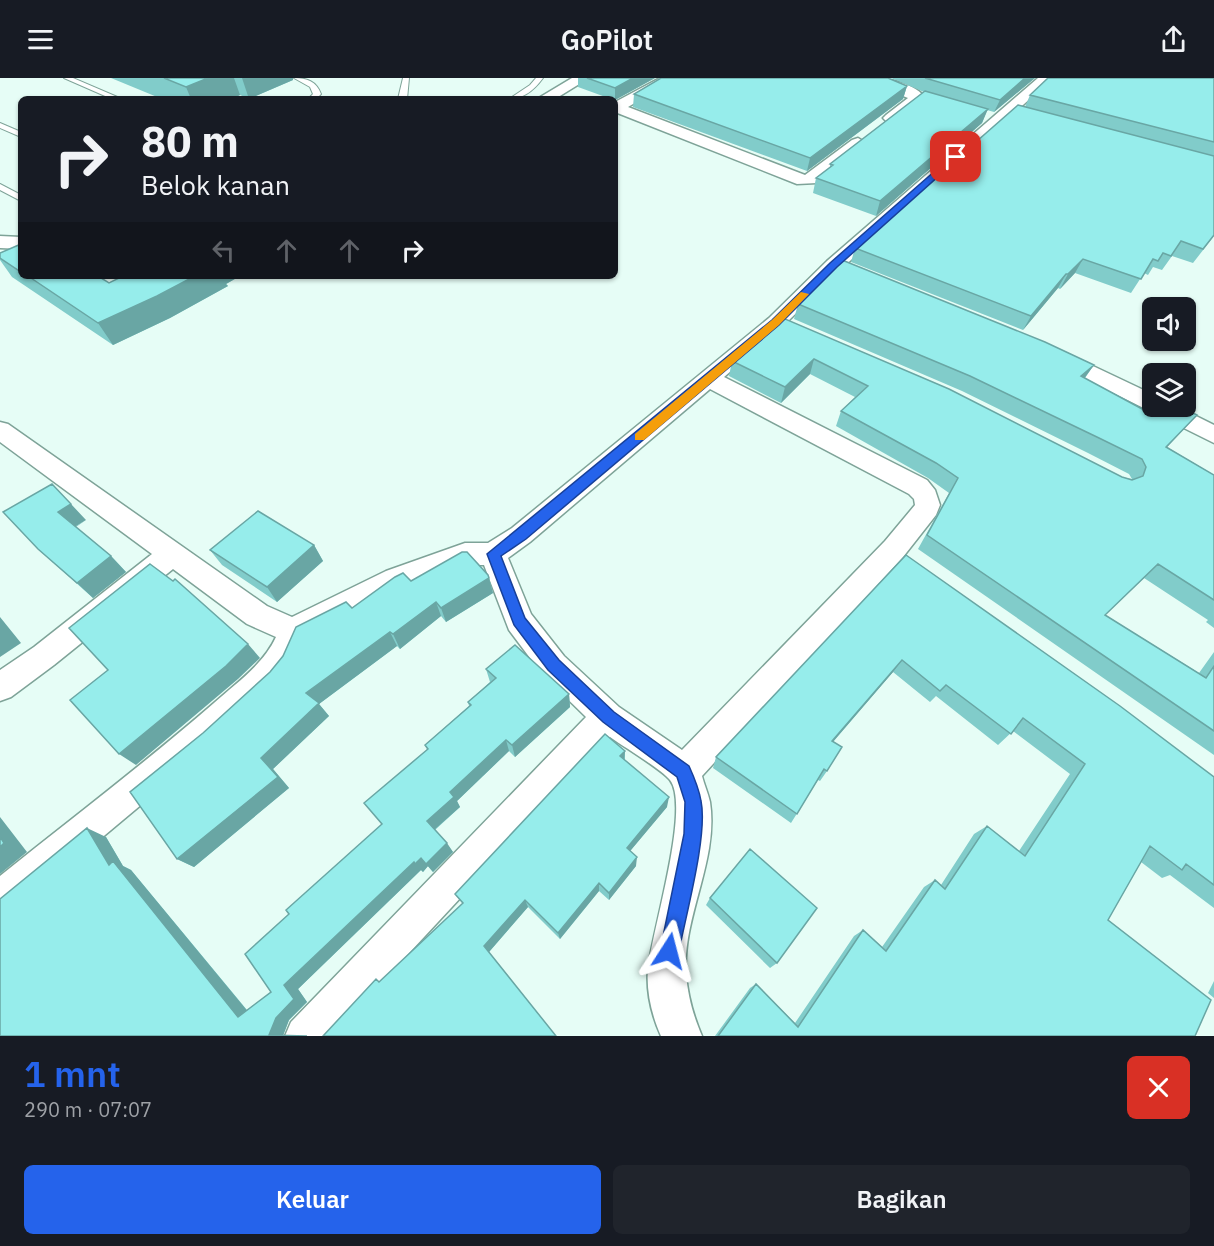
<!DOCTYPE html>
<html lang="id">
<meta charset="utf-8">
<style>
body{margin:0;font-family:"IBM Plex Sans",sans-serif;background:#20242c;color:#f1f3f6;height:100vh;display:flex;flex-direction:column;font-size:22px;white-space:nowrap}
*{box-sizing:border-box;margin:0}
p{font-size:20px;color:#9ea1a6}
.icon{flex:none;width:33px;height:33px;fill:none;stroke:currentColor;stroke-width:2;stroke-linecap:round;stroke-linejoin:round}
.map{position:relative;height:958px;overflow:hidden}
.sheet{display:flex;flex-direction:column;background:#171b24;flex:1}
.sheet>*{flex:none}
.top-card{position:absolute;left:18px;top:18px;width:600px;height:183px;border-radius:9px;box-shadow:0 2px 4px #0004;background:#171b24;color:#f1f3f6;overflow:hidden}
.controls{position:absolute;left:1142px;top:219px;display:grid;gap:12px}
.controls a{display:grid;place-items:center;width:54px;height:54px;border-radius:9px;background:#171b24;box-shadow:0 2px 4px #0004;font-size:30px}
.pin{position:absolute;display:grid;place-items:center;width:51px;height:51px;color:#fff;margin:-26px;border-radius:12px;box-shadow:0 3px 9px #0006}
.me{position:absolute;width:66px;margin:-33px;rotate:9deg;stroke-linejoin:round;filter:drop-shadow(0 0 4px #0008)}
.turn{display:flex;align-items:center;gap:21px;height:126px;padding:0 24px;font-size:27px}
.turn .icon{width:78px;height:78px;stroke-width:2.5}
.turn b{display:block;font-size:42px;line-height:51px}
.lanes{display:flex;align-items:center;height:57px;padding:0 24px;background:#0003;justify-content:center;gap:30px;direction:ltr}
.lanes .off{opacity:.35}
.round{display:grid;place-items:center;flex:none;width:63px;height:63px;border-radius:9px;background:#20242c}
.overview{display:flex;align-items:center;justify-content:space-between;height:102px;padding:0 24px}
h1{font-size:36px;font-weight:600;line-height:45px;color:#2563eb}
.cta{display:flex;gap:12px;margin-top:auto;padding:12px 24px}
.cta a{flex:1;height:69px;border-radius:9px;background:#2563eb;color:#fff;font-size:24px;font-weight:600;line-height:69px;text-align:center}
.cta a+a{background:#20242c;color:#f1f3f6}
header{display:flex;justify-content:space-between;align-items:center;height:78px;padding:0 24px;background:#171b24;font-size:27px;font-weight:600}
.map>svg:first-child{display:block}
.lines{fill:none;stroke-linecap:round;stroke-linejoin:round}
.service-casing{stroke:#7ea398;stroke-width:2}
.minor-casing{stroke:#7ea398;stroke-width:3}
.service{fill:#fff;fill-rule:evenodd}
.minor{fill:#fff;fill-rule:evenodd}
.wall{fill:#81ccca}
.shaded-wall{fill:#69a6a4}
.building{fill:#96edeb;stroke:#69a6a4;stroke-width:1.5}
.route{fill:#2563eb;stroke:#184099;stroke-width:1.5}
.slow{fill:#f59e0b}
</style>
<header><svg class="icon" aria-label="menu" viewBox="0 0 24 24"><path d="M4 6h16M4 12h16M4 18h16"/></svg>GoPilot<svg class="icon" aria-label="share" viewBox="0 0 24 24"><path d="M12 15V3M7 8l5-5 5 5M5 13v7h14v-7"/></svg></header>
<div class="map">
<svg width="1214" height="958" viewBox="0 0 1214 958">
<rect width="100%" height="100%" fill="#e6fdf6"/>
<g class="lines">
<defs>
<path id="service" d="M64 0H73L122 21H112Z
M294 0C307 0 316 3 321 16L316 21H308L313 16 310 9Z
M403 0H409L407 21H398Z
M536 0H543C535 11 524 21 509 21L530 7Z
M0 45 21 54V59L0 50Z
M0 106 21 117V123L0 112Z"/>
<path id="minor" d="M572 0H589L555 21H537Z
M660 0H677L628 29 805 97 852 62 858 60 866 65 817 105 797 106 615 34 617 23Z
M864 0C884 0 911 3 925 19L896 43H886L883 40 886 37 908 20 866 3Z
M1038 0H1053L841 191 783 248 724 299 927 402 935 412 940 427 936 437 903 479 702 698C704 706 708 715 710 724 719 782 682 839 686 896 688 919 693 937 702 958H661C652 938 646 913 648 891 652 853 691 729 670 702 661 691 624 669 610 659L332 958H285L291 944 586 639 542 596 509 552 484 487H466L406 509 304 562 291 591 279 606 215 665 13 834 0 839V798C71 741 145 685 214 625 236 605 263 587 276 559L247 546 173 491 54 587 11 619 0 623V592L34 569 152 476 0 364V344L8 346 267 528 292 539 386 493 465 465H488L512 450 769 240 827 183ZM710 311 909 416 914 421 915 427 885 463 682 672 619 629 564 578 531 536 508 480 530 464Z
M0 158 21 159V171L0 170Z
M1057 271 1152 316V328H1176L1214 347V365L1049 283 1046 278 1049 273Z"/>
</defs>
<use href="#service" class="service-casing"/>
<use href="#minor" class="minor-casing"/>
<use href="#service" class="service"/>
<use href="#minor" class="minor"/>
</g>
<path class="wall" d="M111 0H293V2L249 21 240 17 232 21H162Z
M578 0H655L615 22V21H611L578 9Z
M891 0H1035L994 34 987 32 982 45 876 138 813 115 816 100 830 89V86L924 14Z
M1214 0V158L1193 185 1172 178 1162 192 1153 189 1148 197 1144 195 1131 215 1075 195 1060 211 1058 210 1023 252 851 184 855 170 1025 29 1030 17Z
M907 8 903 21 807 93 633 29 634 16Z
M21 166V198H98L109 205 123 198H240L226 206 228 208 170 240 113 267 12 199 0 182V175Z
M798 226 1094 287 1085 300 1144 332 1197 337 1167 369 1214 397V550L1206 544 1208 542 1144 500 1105 537 1199 595 1214 574V677L918 471 949 415 928 400 836 348 841 333 855 319 810 296 781 325 729 298 732 283 783 240 1122 399 1132 401 1129 396 1088 375 962 313 794 241Z
M86 442 76 449 111 478 126 494 93 520 38 471Z
M314 467 323 483 277 524 222 487 210 472Z
M906 477 1214 699V830L1170 797 1162 800 1141 784 1108 842 1195 958H715L750 910 756 906 795 945 854 858 863 852 882 869 924 809 935 802 941 807 974 756 987 748 1019 773 1070 696 1013 653 998 667 936 618 930 624 893 594 833 664 827 693 820 703 818 702 791 745 713 690 716 679Z
M489 500 493 515 446 544 441 538 400 571 397 568 319 626 329 638 273 691 289 710 194 789 177 781 203 655 352 530 411 503Z
M486 591 569 616 570 629 515 679 509 673 457 723 460 729 435 752 453 774 433 794 428 788 423 794 421 792 298 911 307 924 289 942 283 957 0 955 106 759 123 788 131 792 247 932 271 914 289 836 382 746 427 671 425 667 469 628 468 624 490 604Z
M625 673V682L667 729 630 773 636 788 609 822 599 813 560 861 528 829 489 874 381 903 463 826 455 816Z
M710 820 777 885 770 890 706 827Z
M1214 903V920L1208 915Z"/>
<path class="shaded-wall" d="M208 0H234L240 17 232 21H191L186 9Z
M242 0H293V2L249 21Z
M633 0H655L615 22V10Z
M1025 0H1035L994 34 1000 22Z
M907 8 903 21 807 93 810 80Z
M988 31 982 45 876 138 880 123Z
M1083 181 1075 195 1060 211 1068 196Z
M1066 196 1058 210 1023 252 1031 238Z
M195 198H240L226 206 228 208 170 240 113 267 98 245Z
M814 281 810 296 781 325 785 309Z
M1094 287 1083 302 1081 298Z
M1197 337 1183 352 1153 384 1166 369Z
M71 426 86 442 73 450 58 434Z
M314 467 323 483 277 524 267 509Z
M111 478 126 494 93 520 77 505Z
M489 500 493 515 446 544 441 530Z
M436 524 441 538 400 571 393 556Z
M0 539 21 565 0 579Z
M390 554 397 568 319 626 329 638 273 691 289 710 194 789 177 781 261 680 306 615Z
M248 566 260 580 238 601 136 687 119 676Z
M902 582 893 594 825 673 832 663Z
M569 616 570 629 515 679 512 667Z
M506 662 509 673 457 723 460 729 434 752 427 743 450 714Z
M625 673 624 684 620 678Z
M669 719 667 729 626 778 627 770Z
M0 739 27 774 0 796Z
M87 750 106 759 123 788 131 792 254 941 238 939 109 787Z
M447 765 453 774 433 794 426 786Z
M637 779 636 788 609 822V815Z
M421 780 428 788 423 794 421 792 298 911 307 924 289 942 283 958 269 957 284 907 414 784Z
M599 805V813L560 861 558 855Z
M525 822 528 829 489 874 556 958 484 868Z"/>
<path class="building" d="M164 0H208L186 9Z
M587 0H633L615 10Z
M661 0H888L907 8 810 80 634 16Z
M925 0H1025L1000 22Z
M1048 0H1214V64L1030 17Z
M925 13 988 31 880 123 816 100 833 87 830 86Z
M1018 27 1214 78V157L1203 171 1181 163 1171 178 1163 175 1158 183 1153 181 1141 201 1083 181 1068 196H1066L1031 238 855 170Z
M21 166V194L0 180V175Z
M842 182 1045 264 1094 287 1081 298 1144 332 1152 324V328H1179L1197 337 1166 369 1214 397V522L1158 486 1105 537 1206 600 1214 588V653L927 457 958 400 936 385 841 333 868 308 814 281 785 309 732 283 783 240 949 311 1122 399 1132 402 1143 398 1146 389 1142 381 1099 360 970 298 798 226Z
M28 198H98L109 205 123 198H195L157 218 98 245Z
M52 406 71 426 58 434 111 478 77 505 38 471 3 434Z
M258 433 314 467 267 509 210 472Z
M462 474H467L488 497 489 500 441 530 436 524 393 556 390 554 306 615 319 625 261 680 278 699 177 781 130 714 203 655 270 594 283 578 296 549 346 524 352 530 395 499 403 495 411 503Z
M906 477 1120 628 1214 699V807L1186 786 1182 792 1150 768 1108 842 1211 922 1195 958H718L756 906 798 949 863 852 886 873 935 802 945 811 987 748 1025 778 1085 686 1023 640 1011 656 946 607 940 613 902 582 832 663 842 669 827 693 824 691 797 736 716 679Z
M150 486 173 503 175 501 248 566 226 588 119 676 70 622 108 592 69 550Z
M515 567 569 616 512 667 506 662 450 714 454 719 427 743 447 765 426 786 421 780 415 786 414 784 284 907 294 921 276 940 269 957 307 958H0V821L87 750 109 787 113 783 238 939 271 914 245 876 289 836 286 832 382 746 364 725 428 671 425 667 471 627 468 624 496 600 486 591Z
M605 656 625 673 620 678 669 719 627 770 637 779 609 815 599 805 558 855 525 822 484 868 556 958H323L376 901 379 904 463 825 455 816Z
M0 759 4 765 0 769Z
M750 771 817 830 777 885 710 820Z"/>
<path class="route" d="M953 77 960 79 837 189 779 247 526 461 501 478 525 540 559 582 614 634 689 688C694 699 699 711 701 723 708 757 686 836 679 873L676 880 669 883 663 880 660 873 684 756 685 724 677 699 603 644 548 592 514 547 487 476 772 242 830 185Z"/>
<path class="slow" d="M801 214 809 216 779 247 644 362H635V356L772 242Z"/>
</svg>
<div class="controls">
<a><svg class="icon" aria-label="sound" viewBox="0 0 24 24"><path d="M4 9h4l5-4v14l-5-4H4zM17 9q2 3 0 6"/></svg></a>
<a><svg class="icon" aria-label="layers" viewBox="0 0 24 24"><path d="M12 4l9 5-9 5-9-5zM3 14l9 5 9-5"/></svg></a>
</div>
<div class="pin" style="left:956px;top:79px;background:#d93025"><svg class="icon" aria-label="arrive" viewBox="0 0 24 24"><path d="M6 21V4h12l-3 4 3 4H6"/></svg></div>
<svg class="me" style="left:669px;top:873px" viewBox="-20 -20 40 40"><path d="M0-17L14 15 0 8-14 15z" fill="#2563eb" stroke="#fff" stroke-width="4"/></svg>
<div class="top-card">
<div class="turn"><svg class="icon" aria-label="right" viewBox="0 0 24 24"><path d="M7 20v-9h11M14 6l5 5-5 5"/></svg><div><b>80 m</b>Belok kanan</div></div>
<div class="lanes"><svg class="icon off" aria-label="left" viewBox="0 0 24 24"><path d="M17 20v-9H6M10 6l-5 5 5 5"/></svg><svg class="icon off" aria-label="ahead" viewBox="0 0 24 24"><path d="M12 20V5M6 11l6-6 6 6"/></svg><svg class="icon off" aria-label="ahead" viewBox="0 0 24 24"><path d="M12 20V5M6 11l6-6 6 6"/></svg><svg class="icon" aria-label="right" viewBox="0 0 24 24"><path d="M7 20v-9h11M14 6l5 5-5 5"/></svg></div>
</div>
</div>
<section class="sheet">
<div class="overview"><div><h1>1 mnt</h1><p>290 m · 07:07</p></div><a class="round" style="background:#d93025;color:#fff"><svg class="icon" aria-label="close" viewBox="0 0 24 24"><path d="M6 6l12 12M18 6L6 18"/></svg></a></div>
<div class="cta"><a>Keluar</a><a>Bagikan</a></div>
</section>
